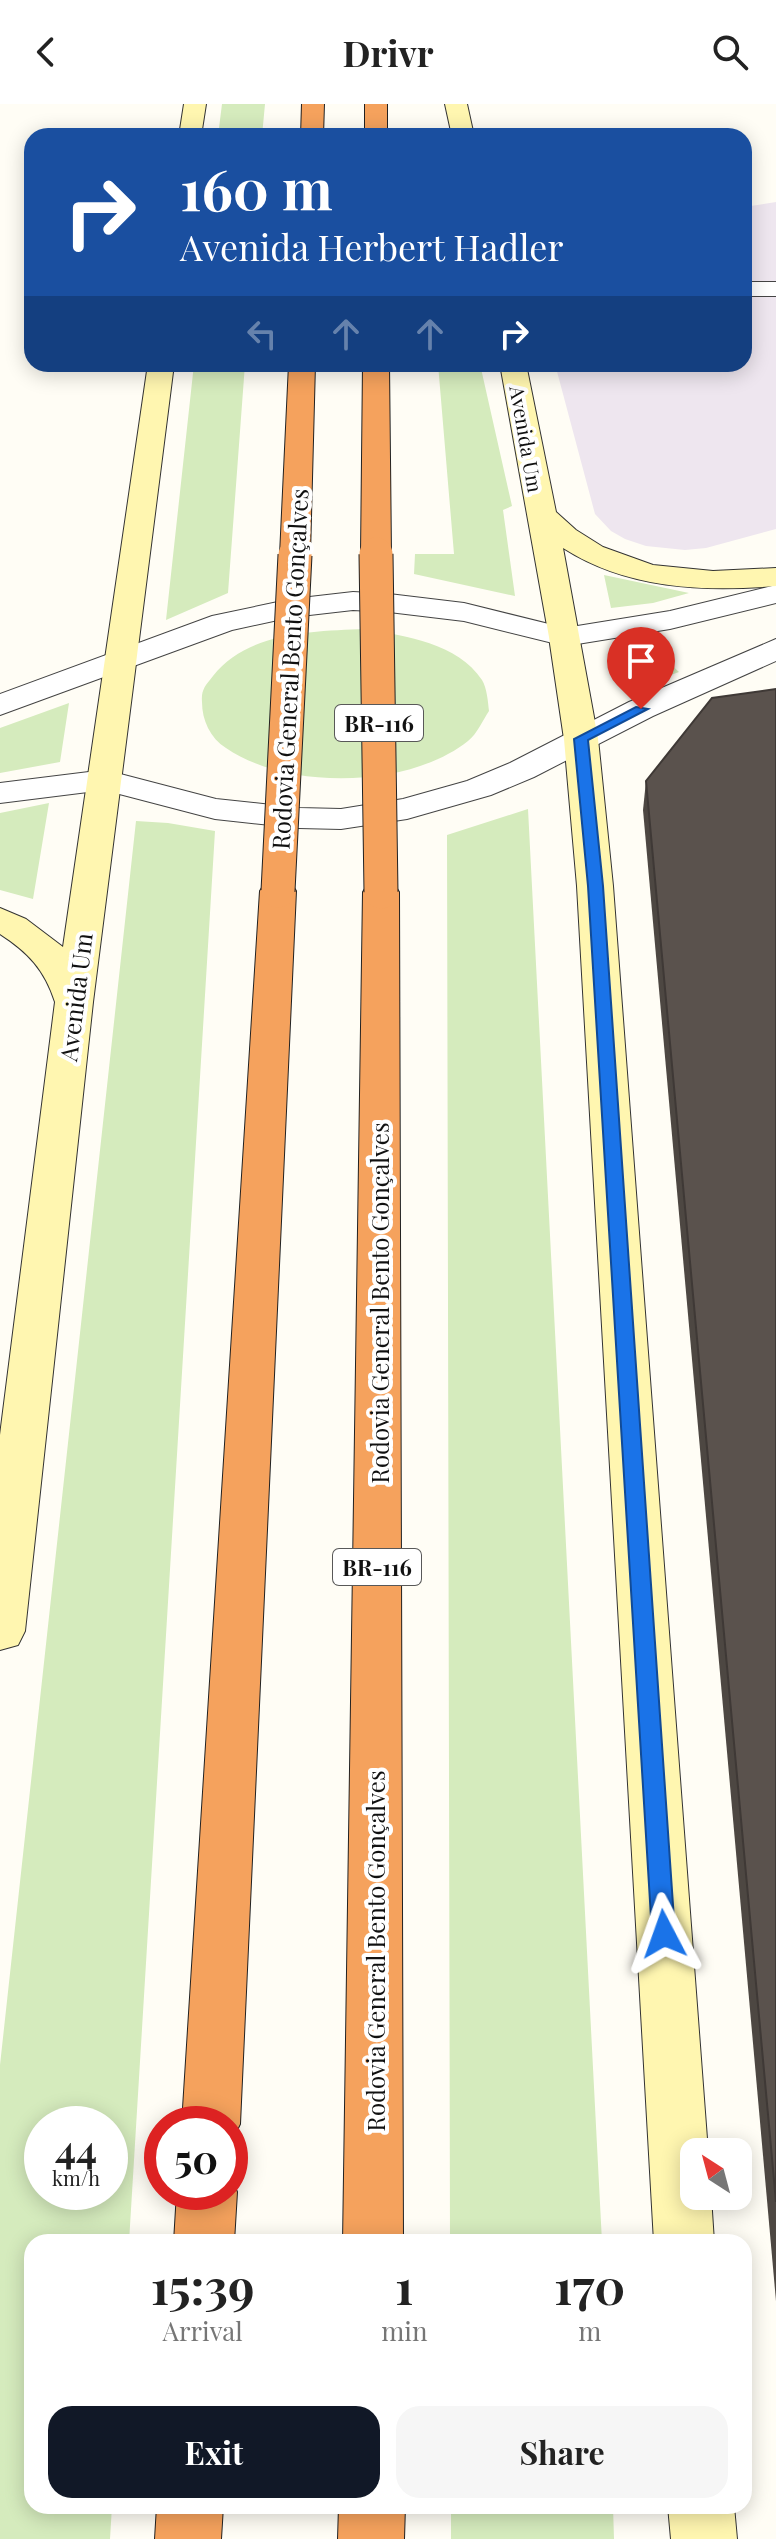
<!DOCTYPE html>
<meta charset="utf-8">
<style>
body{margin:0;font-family:"Playfair Display",serif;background:#f6f6f6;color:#222;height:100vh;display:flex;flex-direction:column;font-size:30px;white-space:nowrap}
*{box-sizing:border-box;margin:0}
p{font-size:26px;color:#767676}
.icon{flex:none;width:44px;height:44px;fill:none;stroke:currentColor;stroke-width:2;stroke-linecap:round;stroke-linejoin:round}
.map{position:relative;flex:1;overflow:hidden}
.panel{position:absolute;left:24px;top:2130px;width:728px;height:280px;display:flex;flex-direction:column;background:#fff;border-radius:24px;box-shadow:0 4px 20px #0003}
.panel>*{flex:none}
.hud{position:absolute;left:24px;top:24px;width:728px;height:244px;border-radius:24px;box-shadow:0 4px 20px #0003;background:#1a4fa0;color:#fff;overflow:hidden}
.needle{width:52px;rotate:324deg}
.controls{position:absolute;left:680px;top:2034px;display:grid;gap:16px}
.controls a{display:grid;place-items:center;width:72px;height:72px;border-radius:16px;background:#fff;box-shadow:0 4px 20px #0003;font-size:40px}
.speed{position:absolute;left:24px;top:2002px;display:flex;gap:16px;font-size:40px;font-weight:700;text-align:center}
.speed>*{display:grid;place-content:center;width:104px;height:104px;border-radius:50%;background:#fff;box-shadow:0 4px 20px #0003;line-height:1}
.speed small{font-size:20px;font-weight:400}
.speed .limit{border:12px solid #d22;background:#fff;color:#111}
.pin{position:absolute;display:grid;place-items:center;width:68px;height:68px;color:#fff;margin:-82px -34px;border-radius:50% 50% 50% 0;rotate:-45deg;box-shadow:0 0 8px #0007}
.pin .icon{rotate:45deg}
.me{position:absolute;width:88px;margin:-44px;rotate:356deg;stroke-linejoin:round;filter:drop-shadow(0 0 6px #0008)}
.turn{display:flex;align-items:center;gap:28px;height:168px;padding:0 24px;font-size:36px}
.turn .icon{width:104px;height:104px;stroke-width:2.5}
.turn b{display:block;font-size:56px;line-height:68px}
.lanes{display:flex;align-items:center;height:76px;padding:0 24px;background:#0003;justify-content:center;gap:40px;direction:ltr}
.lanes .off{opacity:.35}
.eta{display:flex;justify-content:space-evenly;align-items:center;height:136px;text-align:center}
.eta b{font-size:48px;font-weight:700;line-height:56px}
.button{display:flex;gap:16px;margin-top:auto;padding:16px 24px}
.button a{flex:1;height:92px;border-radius:24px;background:#111827;color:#fff;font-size:32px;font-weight:700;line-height:92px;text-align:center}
.button a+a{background:#f6f6f6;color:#222}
header{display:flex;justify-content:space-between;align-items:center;height:104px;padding:0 24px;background:#fff;font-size:36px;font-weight:700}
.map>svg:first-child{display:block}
.industrial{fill:#eee6ef}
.green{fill:#d5ebbd;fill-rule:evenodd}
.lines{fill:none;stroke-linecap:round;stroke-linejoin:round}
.service-casing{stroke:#444;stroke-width:2}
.tertiary-casing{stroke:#444;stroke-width:2}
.secondary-casing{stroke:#333;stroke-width:2}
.motorway-casing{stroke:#222;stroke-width:2}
.service{fill:#fff;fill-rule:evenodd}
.tertiary{fill:#fff;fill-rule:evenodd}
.secondary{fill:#fff6b0;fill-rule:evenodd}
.motorway{fill:#f5a25d;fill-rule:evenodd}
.motorway-bridge-casing{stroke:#222;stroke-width:35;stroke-linecap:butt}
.motorway-bridge{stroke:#f5a25d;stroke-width:33}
.wall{fill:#4d4742}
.building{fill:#5a524d;stroke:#3f3936;stroke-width:2}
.route{fill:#1a73e8;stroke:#114b97;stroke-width:2}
.labels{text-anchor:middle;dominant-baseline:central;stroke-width:8;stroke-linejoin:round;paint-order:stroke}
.far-street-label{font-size:20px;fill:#111;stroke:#fff}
.shield{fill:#fff;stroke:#585858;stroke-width:2}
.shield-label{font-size:22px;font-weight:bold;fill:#111}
.street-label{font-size:24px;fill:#111;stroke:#fff}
</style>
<header><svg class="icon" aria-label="back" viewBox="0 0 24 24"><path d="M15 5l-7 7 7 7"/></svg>Drivr<svg class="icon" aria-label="search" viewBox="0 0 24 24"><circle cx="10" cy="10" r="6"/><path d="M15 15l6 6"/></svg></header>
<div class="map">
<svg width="776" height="2435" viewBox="0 0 776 2435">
<rect width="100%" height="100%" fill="#fffdf5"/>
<path class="industrial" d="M776 98V425L706 444 685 446 646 442 625 435 611 427 595 410 555 260H744V103Z"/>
<path class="green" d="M222 0H265L262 32H218Z
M194 260H245L228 489 166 516Z
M438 260H480L512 402 503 406 515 492 414 470 415 450H454Z
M604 471 689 489 653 499 611 504Z
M365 525C405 532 458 539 482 576 487 584 488 598 489 607 483 616 477 630 468 637 409 684 289 687 226 644 210 634 202 616 202 598 201 586 205 582 213 572 247 528 314 527 365 525Z
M649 540 679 568 630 586 621 543Z
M69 599 60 658 0 669V624Z
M49 699 33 795 0 786V709Z
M528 705 602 2138H450L447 731Z
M136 717 168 719 215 727 129 2138H32V2402H112L110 2435H0V1961ZM42 2020H110V2088H42Z
M451 2402H613L614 2435H451Z"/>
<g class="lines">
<defs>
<path id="service" d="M744 178H776V192H744Z"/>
<path id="tertiary" d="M776 481V499L670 525 565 542 464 517 389 508 353 506 292 513 232 526 0 611V590L212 512 292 495 353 488 389 490 464 499 565 524 670 507Z
M776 535V557L653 612 534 673 491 691 407 715 341 725 299 724 215 715 104 686 0 699V679L105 666 216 695 299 704 341 705 403 695 467 677 510 659 629 598Z"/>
<path id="secondary" d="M184 0H206L201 32H179Z
M445 0H467L474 32H452Z
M148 260H174L93 898 25 1527 18 1541 0 1546V1331L55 898C45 866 28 848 0 830V804L26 815 63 843Z
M500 260H526L556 408 576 426 603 443 653 461 713 467 776 464V482C702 488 627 485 563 444L598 635 613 782 708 2048H694V2092H711L714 2138H654L577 782 564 635 549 533Z
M668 2402H734L737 2435H671Z"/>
<path id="motorway" d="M302 0H324L323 32H301Z
M365 0H387V32H365Z
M289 260H315L310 451 306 457 295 460 284 457 280 451Z
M363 260H389L391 450 387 456 376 459 365 456 361 450Z
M278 776 291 779 296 787 240 2020 230 2040V2020H182L260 787 265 779Z
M381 777 394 780 399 788 403 2138H343L363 788 368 780Z
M230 2072 237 2088 234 2138H174L177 2088H230Z
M157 2402H223L221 2435H155Z
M339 2402H405L404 2435H338Z"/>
</defs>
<use href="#service" class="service-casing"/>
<use href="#tertiary" class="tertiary-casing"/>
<use href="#secondary" class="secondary-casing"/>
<use href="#motorway" class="motorway-casing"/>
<use href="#service" class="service"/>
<use href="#tertiary" class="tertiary"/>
<use href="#secondary" class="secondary"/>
<use href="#motorway" class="motorway"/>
<defs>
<path id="motorway-bridge" d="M376 450 381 788
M278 787 295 451"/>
</defs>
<use href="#motorway-bridge" class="motorway-bridge-casing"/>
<use href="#motorway-bridge" class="motorway-bridge"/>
</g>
<path class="wall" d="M776 585V2197L643 706 646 677Z"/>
<path class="building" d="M776 585V2098L646 677 712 594Z"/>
<path class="route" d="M636 603 648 605 588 636 603 782 675 1830 672 1837 664 1839 656 1837 652 1830 588 782 574 635Z"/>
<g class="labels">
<g class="far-street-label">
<text transform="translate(527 335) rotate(80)">Avenida Um</text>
</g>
<g class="shield">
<rect x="335" y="601" width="88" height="36" rx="6"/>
<rect x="333" y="1445" width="88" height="36" rx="6"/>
</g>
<g class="shield-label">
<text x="379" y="619">BR-116</text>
<text x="377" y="1463">BR-116</text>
</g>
<g class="street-label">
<text transform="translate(289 565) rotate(-87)">Rodovia General Bento Gonçalves</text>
<text transform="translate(75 893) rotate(-83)">Avenida Um</text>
<text transform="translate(379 1199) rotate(-90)">Rodovia General Bento Gonçalves</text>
<text transform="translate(375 1847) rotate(-90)">Rodovia General Bento Gonçalves</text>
</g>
</g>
</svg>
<div class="controls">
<a><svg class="needle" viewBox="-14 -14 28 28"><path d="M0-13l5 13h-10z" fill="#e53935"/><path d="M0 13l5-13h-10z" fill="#767676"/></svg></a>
</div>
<div class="speed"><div>44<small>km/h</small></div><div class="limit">50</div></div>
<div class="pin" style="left:641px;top:605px;background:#d93025"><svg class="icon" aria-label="arrive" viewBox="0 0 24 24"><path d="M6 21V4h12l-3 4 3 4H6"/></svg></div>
<svg class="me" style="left:664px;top:1830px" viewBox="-20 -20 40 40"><path d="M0-17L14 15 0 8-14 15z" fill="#1a73e8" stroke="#fff" stroke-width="4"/></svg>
<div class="hud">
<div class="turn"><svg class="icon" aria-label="right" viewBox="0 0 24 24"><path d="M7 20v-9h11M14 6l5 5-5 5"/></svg><div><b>160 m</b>Avenida Herbert Hadler</div></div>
<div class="lanes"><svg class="icon off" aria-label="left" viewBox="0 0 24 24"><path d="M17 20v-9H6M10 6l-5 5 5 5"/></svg><svg class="icon off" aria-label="ahead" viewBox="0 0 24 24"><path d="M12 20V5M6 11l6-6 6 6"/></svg><svg class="icon off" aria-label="ahead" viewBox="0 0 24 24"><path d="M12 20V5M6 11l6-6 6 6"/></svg><svg class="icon" aria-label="right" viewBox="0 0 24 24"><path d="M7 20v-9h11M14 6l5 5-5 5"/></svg></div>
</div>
<section class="panel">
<div class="eta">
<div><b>15:39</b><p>Arrival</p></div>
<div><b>1</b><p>min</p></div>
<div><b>170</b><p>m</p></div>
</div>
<div class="button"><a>Exit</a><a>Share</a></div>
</section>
</div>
